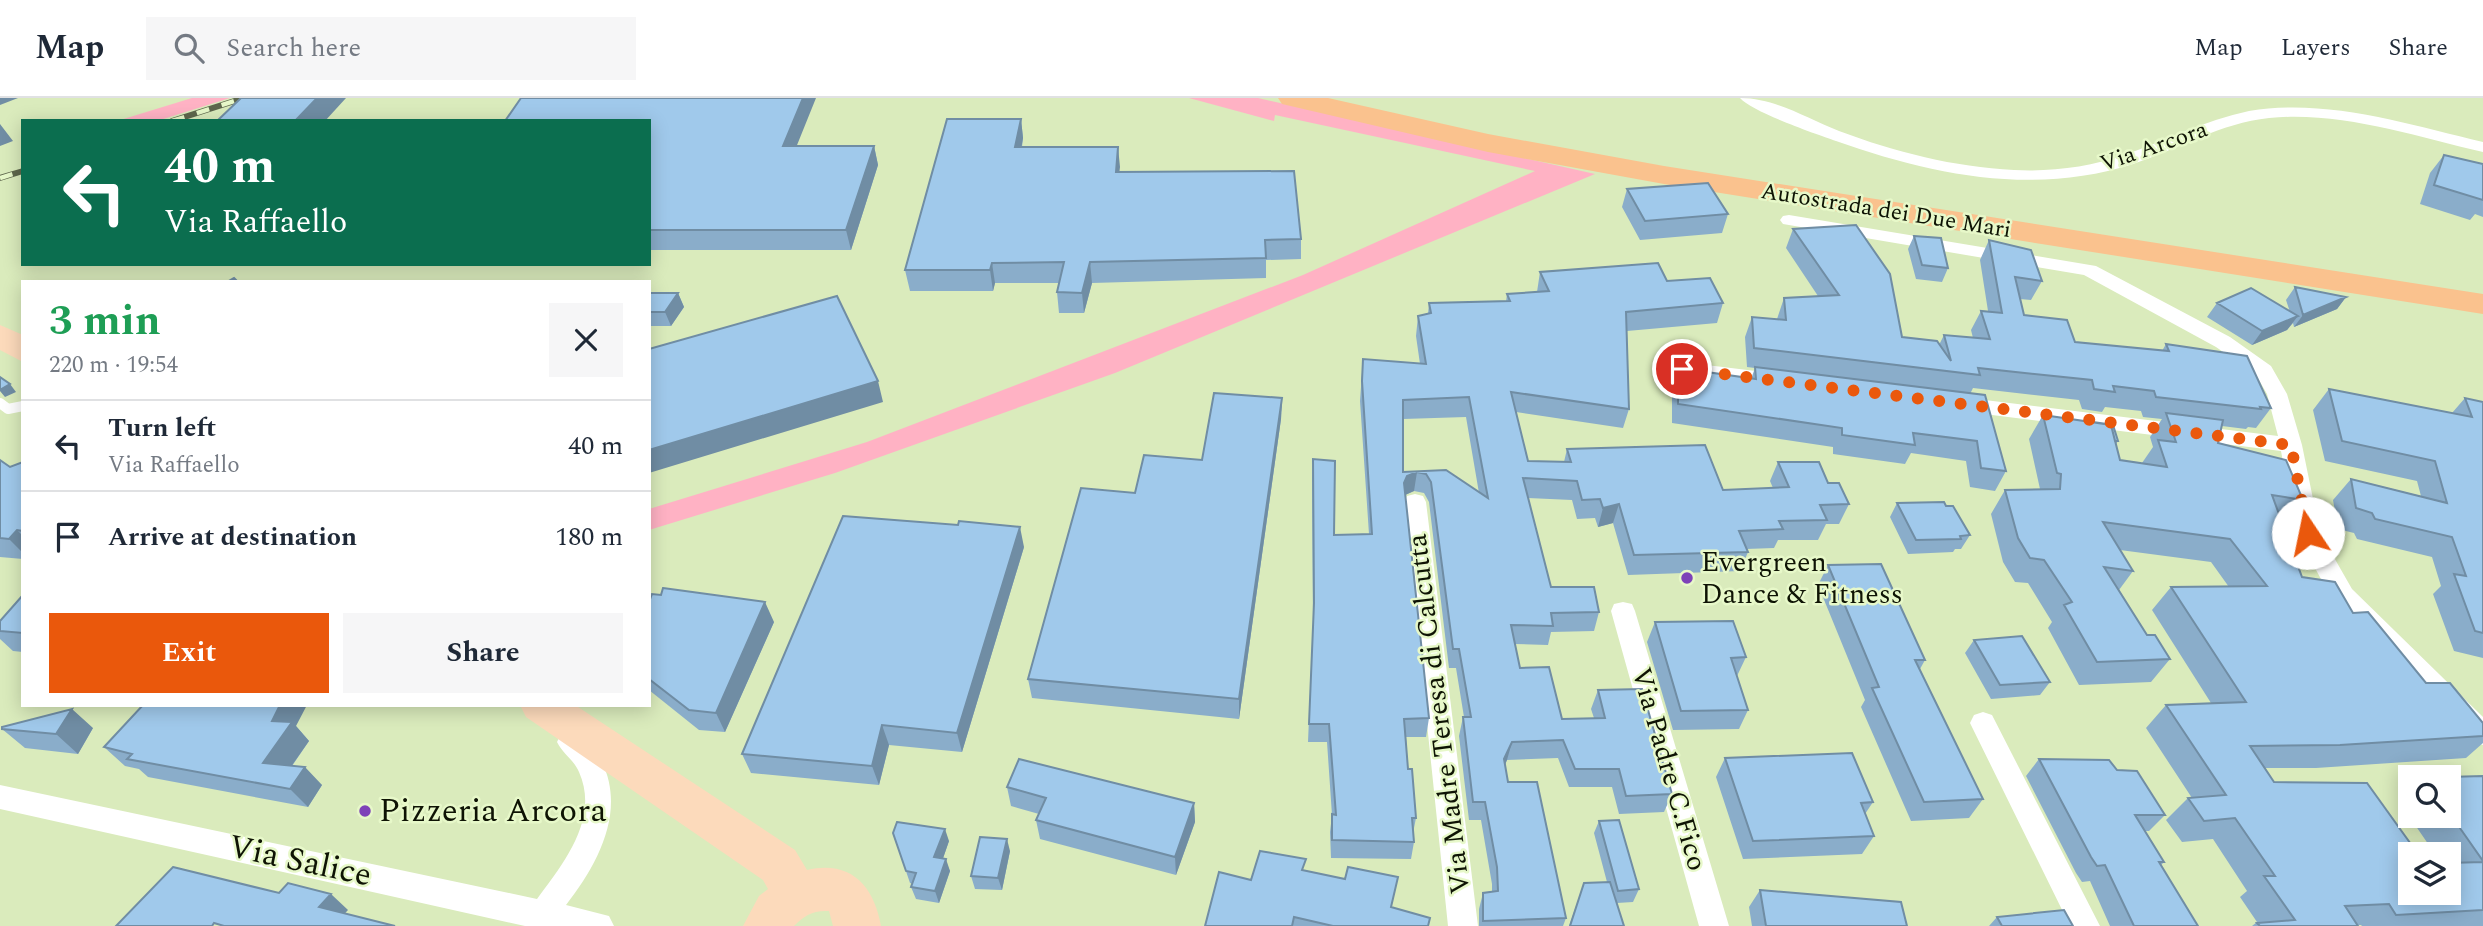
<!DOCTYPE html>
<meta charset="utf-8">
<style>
body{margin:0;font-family:Spectral,serif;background:#f6f6f7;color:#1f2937;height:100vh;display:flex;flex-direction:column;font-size:26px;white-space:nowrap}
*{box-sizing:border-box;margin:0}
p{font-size:23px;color:#747a83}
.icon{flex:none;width:38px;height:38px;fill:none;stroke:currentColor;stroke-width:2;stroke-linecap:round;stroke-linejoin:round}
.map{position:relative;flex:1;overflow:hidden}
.sheet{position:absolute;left:21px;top:182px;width:630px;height:427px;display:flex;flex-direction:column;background:#fff;border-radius:0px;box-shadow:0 4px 18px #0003}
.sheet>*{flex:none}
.hud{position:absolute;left:21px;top:21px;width:630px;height:147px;border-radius:0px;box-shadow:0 4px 18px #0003;background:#0b6e4f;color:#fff;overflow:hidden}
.controls{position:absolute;left:2398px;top:667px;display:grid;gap:14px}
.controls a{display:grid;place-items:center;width:63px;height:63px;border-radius:0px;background:#fff;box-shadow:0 4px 18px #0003;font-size:35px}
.pin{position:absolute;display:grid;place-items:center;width:60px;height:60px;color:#fff;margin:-30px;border:4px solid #fff;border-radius:50%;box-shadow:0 2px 7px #0007}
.me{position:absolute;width:77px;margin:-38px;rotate:349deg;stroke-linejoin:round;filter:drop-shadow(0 0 5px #0008)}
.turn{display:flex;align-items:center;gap:24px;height:147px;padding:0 28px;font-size:32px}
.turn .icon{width:91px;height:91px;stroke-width:2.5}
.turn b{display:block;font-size:49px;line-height:60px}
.round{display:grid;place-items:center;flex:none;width:74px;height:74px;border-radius:0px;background:#f6f6f7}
.summary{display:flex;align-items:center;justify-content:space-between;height:119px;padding:0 28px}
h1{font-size:42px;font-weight:700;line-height:52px;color:#1e9e55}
.cta{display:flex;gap:14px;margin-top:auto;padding:14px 28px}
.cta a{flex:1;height:80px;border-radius:0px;background:#ea580c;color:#fff;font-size:28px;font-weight:700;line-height:80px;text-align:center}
.cta a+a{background:#f6f6f7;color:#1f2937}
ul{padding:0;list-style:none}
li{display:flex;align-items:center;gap:21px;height:91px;padding:0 28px;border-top:2px solid #e0e1e3}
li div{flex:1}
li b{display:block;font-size:26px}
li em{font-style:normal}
header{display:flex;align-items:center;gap:42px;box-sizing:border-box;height:98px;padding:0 35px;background:#fff;border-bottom:2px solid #e0e1e3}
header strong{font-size:33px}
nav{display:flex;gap:38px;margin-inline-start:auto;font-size:24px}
.search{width:490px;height:63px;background:#f6f6f7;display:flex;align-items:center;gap:18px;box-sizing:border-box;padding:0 24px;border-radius:0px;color:#747a83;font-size:26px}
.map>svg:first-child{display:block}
.green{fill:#ffb2c4}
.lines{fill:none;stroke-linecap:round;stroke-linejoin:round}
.lane{stroke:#fff;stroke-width:10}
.street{fill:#fff;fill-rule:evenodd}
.primary{fill:#fcdabb;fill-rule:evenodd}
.highway{fill:#fac28e;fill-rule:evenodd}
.rail-casing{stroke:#5e674c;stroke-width:6}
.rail{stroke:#e7f8c9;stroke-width:4.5;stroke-dasharray:13;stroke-linecap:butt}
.wall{fill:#8aadca;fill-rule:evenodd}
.shaded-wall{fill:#708da4}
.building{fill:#a0c9eb;stroke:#708da4;stroke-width:2;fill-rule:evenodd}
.route{stroke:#ea580c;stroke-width:12;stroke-dasharray:0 21.6}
.poi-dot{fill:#7e42b8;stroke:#e7f8c9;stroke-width:2.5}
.labels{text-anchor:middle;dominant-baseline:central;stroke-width:5;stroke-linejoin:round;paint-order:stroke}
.far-street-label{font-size:23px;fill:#0e1304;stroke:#e7f8c9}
.poi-label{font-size:28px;fill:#0e1304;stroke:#e7f8c9;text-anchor:start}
.street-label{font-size:28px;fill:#0e1304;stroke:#e7f8c9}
.near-poi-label{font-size:33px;fill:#0e1304;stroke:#e7f8c9;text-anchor:start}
.near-street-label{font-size:33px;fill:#0e1304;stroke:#e7f8c9}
</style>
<header>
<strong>Map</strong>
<div class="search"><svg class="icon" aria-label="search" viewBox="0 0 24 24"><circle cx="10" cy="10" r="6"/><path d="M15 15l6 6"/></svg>Search here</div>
<nav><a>Map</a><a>Layers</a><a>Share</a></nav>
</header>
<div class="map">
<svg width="2483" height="828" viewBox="0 0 2483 828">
<rect width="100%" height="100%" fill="#daebbc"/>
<path class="green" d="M192 0H230L157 23H117Z
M1189 0H1258L1595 76 1115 275 835 375 649 432V411L867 344 1303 177 1535 73 1275 17 1274 23Z"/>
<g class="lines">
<path class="lane" d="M0 305 8 311 23 308"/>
<path class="street" d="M1740 0C1775 0 1806 20 1839 33 1895 54 1954 69 2014 72 2050 74 2090 69 2124 57 2165 43 2205 22 2249 13 2327 0 2407 26 2483 44V54C2413 38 2341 13 2269 20 2221 25 2178 51 2133 66 2034 98 1932 77 1836 43 1816 36 1752 14 1740 0Z
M1789 117 2096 168 2230 239 2271 268 2287 296 2302 347 2320 435 2352 491 2483 619V647L2474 644 2334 505 2296 435 2281 353 1960 313 1949 306 1960 299 2278 338 2267 296 2256 277 2216 249 2084 177 1783 126 1780 122 1783 118Z
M1682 264 1780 276 1790 283 1780 290 1675 276 1672 271Z
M1415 396 1423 398 1426 404 1478 828H1448L1404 404 1407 398Z
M1623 504 1632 506 1635 513 1729 828H1699L1611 513 1614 506Z
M1983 614 1992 617 2100 828H2070L1970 625 1974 617Z
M570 633C583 637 591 646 598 657 629 708 599 765 566 807L609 818 614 828H525L0 711V687L537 801C563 766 600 721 579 674 574 662 563 656 557 644L561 636Z"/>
<path class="primary" d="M0 227 23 237V264L0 252Z
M520 607H575L795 752 807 772C851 762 874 788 881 828H833L829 813C813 812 805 817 794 828H743L759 798 768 791 763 782 526 619Z"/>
<path class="highway" d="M1278 0H1328L1488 36 1664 68 2483 196V216L1664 86 1488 54 1282 6Z"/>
<defs>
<path id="rail" d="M172 23 244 0
M0 80 23 73"/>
</defs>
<use href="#rail" class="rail-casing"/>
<use href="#rail" class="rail"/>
</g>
<path class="wall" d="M1021 21 1023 40 1022 49H1118L1119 74 1301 141V161L1266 162V180L1092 185 1084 215H1059L1057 194 1059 185H995L993 193H910L905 172Z
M649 23 797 48H874L878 67 851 152H649Z
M2444 57 2483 66V119L2475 116 2470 122 2420 106 2430 75Z
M1627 91 1728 116 1722 135 1640 142 1622 109Z
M1793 131 1902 239 1939 247 1944 237 1973 240 1971 232 1981 213H1988L1980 162 1989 142 2042 183 2031 202 2020 201 2024 217 2075 244 2162 253 2166 246 2271 310 2256 330 2248 329 2246 331 2222 328 2218 345 2303 402 2283 426 2302 479 2353 515 2426 585 2483 625V645L2466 660 2316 670H2265L2274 684 2410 756 2448 794V756H2435L2398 702 2410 692V718H2448V679L2483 678V828H2362L2361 827H2358V828H2252L2257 824 2240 799 2247 793 2213 741 2182 744 2166 722 2188 700H2192L2146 630 2166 607 2211 605 2152 512 2171 489H2229L2211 464 2120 452 2133 473 2119 492 2147 537 2170 561 2151 584 2079 587 2048 530 2052 524 2028 485 2015 484 2003 464 1991 416 2005 392 2040 391 2029 341 2043 317 2118 343 2116 346 2120 362 2142 365 2153 349 2150 339 2162 321 2143 319 2141 313 2105 309 2102 314 2082 311 2079 302 1973 290 1970 296 2006 373 1995 393 1970 389 1966 363 1911 355 1905 366 1833 356V349L1672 325V290L1678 270 1751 281 1755 270 1747 269 1745 239 1752 219 1777 221 1784 200 1818 198 1786 150Z
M1914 138 1948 170 1942 184 1916 181 1908 151Z
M1540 174 1667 183 1723 205 1717 225 1627 233 1629 311 1623 330 1516 314 1528 363 1564 364 1567 351 1723 392 1773 390 1770 383 1778 364 1828 385 1849 406 1839 426H1826L1818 442H1778L1774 450 1746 451 1748 454 1740 473 1628 477 1613 425 1598 429 1595 420 1577 421 1572 402 1528 400 1551 489 1599 514 1594 533 1551 534 1548 547 1515 546 1520 570 1562 621 1594 620 1591 611 1598 592 1672 696 1664 714 1619 716 1612 689H1569L1558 660 1507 662 1505 667 1508 684 1566 820 1563 828H1479V811L1483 795 1492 793V786L1481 722H1469L1459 638 1463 619H1464L1456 570H1449L1429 404 1424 395 1414 393 1405 397 1429 620 1426 639H1406L1408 671 1416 720 1413 735 1414 744 1411 761 1331 760 1330 734 1332 717 1327 644H1308L1313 524 1312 380 1313 361 1334 437 1369 436 1360 303 1363 261 1420 266 1416 238 1418 218 1428 216 1429 205 1506 204 1507 196 1537 194ZM1466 319 1479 395 1446 372 1403 374V321Z
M2295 189 2346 199 2337 211 2294 229 2293 225 2287 232 2252 247 2207 219 2217 205 2290 214 2286 202Z
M649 195H678L684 209 671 228H649Z
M2329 291 2452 315 2465 300 2483 304V560L2454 553 2433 496 2441 488 2432 459 2357 441 2354 435 2338 431 2333 402 2351 381 2421 398 2417 383 2325 363 2313 312Z
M1282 300 1281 321 1239 621 1032 600 1028 581 1135 395 1202 362Z
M0 362 10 369 23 364V461L0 459Z
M1897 405 1946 408 1970 437 1961 451H1955L1953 454 1908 456 1890 419Z
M1024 449 962 654 889 647 879 687 751 675 742 656Z
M1828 467 1925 562 1920 571 1983 701 1969 720 1911 723 1861 609 1865 602 1818 487Z
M23 497V554L13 553 0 541V523Z
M649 504 774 524 725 634 699 632 649 592Z
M1655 524 1746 559 1737 578 1748 612 1739 631 1673 632 1647 544Z
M1974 542 2050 584 2040 597 1991 601 1965 555Z
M296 628 309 643 292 668 322 687 308 709 148 679 139 671 125 668 104 649Z
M93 630 78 656 25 650 2 631Z
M1725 660 1873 704 1865 716 1874 738 1862 756 1743 761 1716 679Z
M2039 661 2117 672 2165 717 2149 733H2145L2164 764 2161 767 2198 828H2110L2090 783 2082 784 2076 775 2026 678Z
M1007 689 1194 705 1195 724 1176 777 1040 741 1036 722 1039 716 1011 708Z
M1599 723 1639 791 1633 804 1617 805 1624 828H1569L1584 785 1607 784 1594 735Z
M893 735 949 743 943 760 950 773 939 805 916 801 911 789 913 786 910 785Z
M1010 753 1002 792 975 791 971 778Z
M1305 773 1392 810 1428 828H1205L1251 782Z
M1760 792 1907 828H1752L1749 809Z
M1997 819 2073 828H1989Z"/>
<path class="shaded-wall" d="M0 0H18L0 7Z
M317 0H346L325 23H295Z
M803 0H816L789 67 783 48Z
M1021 21 1023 40 1018 69 1015 49Z
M0 26 13 43 0 48Z
M874 48 878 67 851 152 846 132Z
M1118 49 1120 69 1117 93 1116 74Z
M1090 164 1092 185 1084 215 1082 195Z
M992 165 995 185 993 193 990 172Z
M678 195 684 209 671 228 665 214Z
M2346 199 2337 211 2294 229 2303 217Z
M2298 218 2287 232 2252 247 2262 233Z
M878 283 883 304 649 375V352Z
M10 286 16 294 5 299 0 293V292Z
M1282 300 1281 321 1239 621V601Z
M1417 374 1414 393 1405 397 1404 385 1407 378Z
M1619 406 1613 425 1598 429 1603 410Z
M1020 429 1024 449 962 654 957 635Z
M17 432 23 438V455L9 441Z
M765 504 774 524 725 634 716 615Z
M280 607H307L296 628 309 643 281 683 263 665 272 623Z
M72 611 93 630 78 656 56 636Z
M882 627 889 647 879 687 872 668Z
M1512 644 1507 662 1499 679 1504 661Z
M305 669 322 687 308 709 290 691Z
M1194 705 1195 724 1176 777 1175 759Z
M945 731 949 743 939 772 934 759Z
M1007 741 1010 753 1002 792 998 780Z
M946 761 950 773 939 805 935 793Z
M331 796 348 812 336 825 319 809Z"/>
<path class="building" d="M241 0H317L295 23H217Z
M521 0H803L783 48H874L846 132H649V23H505Z
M947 21H1021L1015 49H1118L1116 74 1294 73 1301 141 1265 142 1266 160 1090 164 1082 195 1057 194 1064 164 992 165 990 172H905Z
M2444 57 2483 66V102L2434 87Z
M1708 85 1728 116 1645 123 1627 91Z
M1856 127 1890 176 1902 239 1937 243 1951 263 1944 237 1990 241 1981 213 2002 215 1989 142 2031 152 2042 183 2015 179 2024 217 2067 222 2075 244 2169 253 2166 246 2247 258 2271 310 2260 309 2261 311 2156 299 2154 293 2113 288 2115 294 2094 291 2092 282 1978 270 1980 277 1754 250 1752 219 1786 222 1784 200 1839 197 1793 131Z
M1914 138 1941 140 1948 170 1922 167Z
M1658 165 1667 183 1710 180 1723 205 1626 214 1629 311 1511 294 1528 363 1571 364 1567 351 1705 347 1723 392 1789 389 1778 364H1819L1828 385H1839L1849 406 1820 407 1827 422 1779 423 1783 431 1739 433 1748 454 1634 457 1619 406 1603 410 1600 401 1582 402 1577 383 1523 380 1551 489H1594L1599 514 1551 515 1553 528 1511 527 1520 570 1549 569 1562 621 1605 620 1598 592 1642 591 1672 696 1626 698 1619 671H1575L1563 642 1512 644 1504 661 1508 684H1537L1566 820 1483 823V795L1498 793 1497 769 1485 704H1473L1463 619H1471L1459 551H1453L1431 384 1426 376 1417 374 1407 378 1404 385 1429 620 1404 621 1408 671H1412L1416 720H1412L1414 744 1332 742V716L1336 717 1329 626H1309L1314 505 1313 361 1335 363 1334 437 1372 436 1362 283 1363 261 1426 266 1418 218 1431 215 1429 205 1510 203 1507 196 1549 193 1540 174ZM1469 299 1488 400 1446 372 1403 374V302Z
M234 180 238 184H227Z
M2295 189 2346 199 2303 217Z
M2251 190 2298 218 2262 233 2217 205Z
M649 195H678L665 214H649Z
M837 198 878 283 649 352V251Z
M1755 269 1985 297 2006 373 1981 370 1977 343 1913 335 1915 347 1842 337V330L1678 306V270L1756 281Z
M0 279 10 286 0 292Z
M2329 291 2472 319 2465 300 2483 304V535L2475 533 2454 476 2466 478 2452 439 2375 421 2372 415 2356 410 2351 381 2447 405 2435 363 2342 343Z
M1214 295 1282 300 1239 601 1028 581 1081 390 1135 395 1144 357 1202 362Z
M2166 315 2223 322 2218 345 2286 362 2303 402 2272 397 2302 479 2335 484 2353 515 2368 514 2426 585H2450L2483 625V638L2340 647 2250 648 2274 684 2367 685 2418 756H2410V794H2448V765L2483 764V812L2396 817 2389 806 2345 808 2358 828H2260L2257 825 2295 822 2264 778H2275L2235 720 2204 723 2188 700 2226 697 2166 607 2246 604 2171 489 2267 488 2230 441 2103 424 2133 473 2104 469 2147 537H2155L2170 561 2097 564 2064 507 2072 504 2044 462 2030 460 2018 440 2005 392 2060 391 2061 376 2057 375 2043 317 2111 327 2120 362 2167 369 2158 342 2176 344Z
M2093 324 2113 327 2118 343H2115L2111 327Z
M0 362 10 369 23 364V433L17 432 9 441 0 440Z
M1944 404 1946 408H1953L1970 437 1960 438 1961 441 1916 442 1897 405Z
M843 418 958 427 959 423 1020 429 957 635 882 627 872 668 742 656Z
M1881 466 1925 562H1915L1983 701 1924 704 1872 590 1879 589 1828 467Z
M663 490 765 504 716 615 689 612 649 581V504L652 496 661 497Z
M23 497V535L0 533V523Z
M1733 523 1746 559 1731 560 1748 612 1681 613 1655 524Z
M2022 538 2050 584 2000 587 1974 542Z
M143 607H280L272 623 292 624 263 665 305 669 290 691 127 661 132 656 104 649Z
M72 611 56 636 2 631V629Z
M1852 655 1873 704 1861 705 1874 738 1753 743 1725 660Z
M1019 661 1194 705 1175 759 1036 722 1046 700 1007 689Z
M2039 661 2109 662 2117 672 2137 673 2165 717H2135L2164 764H2159L2198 828H2134L2105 767 2097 768 2091 759Z
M2483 678V763L2448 713V679Z
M1619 722 1639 791 1618 793 1599 723Z
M897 724 945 731 934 759 946 761 935 793 911 789 916 775 906 773 893 735Z
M980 739 1007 741 998 780 971 778Z
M1260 753 1306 761 1302 772 1345 781 1348 769 1398 779 1391 809 1430 820 1428 828H1333L1294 819 1292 828H1205L1219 774 1251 782Z
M173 769 279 795 288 785 331 796 319 809 395 828H224L214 825 212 828H116Z
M1610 784 1624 828H1570L1584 785Z
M1760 792 1901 804 1907 828H1766Z
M2064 812 2073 828H2002L1997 819Z"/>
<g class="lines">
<path class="route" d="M1682 271 2291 347 2308 435"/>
</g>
<g class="poi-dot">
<circle cx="1687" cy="480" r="7"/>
<circle cx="365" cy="713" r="7"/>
</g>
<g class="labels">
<g class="far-street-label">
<text transform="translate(2154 49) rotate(-19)">Via Arcora</text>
<text transform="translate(1886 113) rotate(9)">Autostrada dei Due Mari</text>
</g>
<g class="poi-label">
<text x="1701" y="464">Evergreen<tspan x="1701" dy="32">Dance &amp; Fitness</tspan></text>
</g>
<g class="street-label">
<text transform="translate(1439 616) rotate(-97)">Via Madre Teresa di Calcutta</text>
<text transform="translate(1669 671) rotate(74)">Via Padre C.Fico</text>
</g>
<g class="near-poi-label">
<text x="379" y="713">Pizzeria Arcora</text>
</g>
<g class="near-street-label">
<text transform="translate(300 763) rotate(12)">Via Salice</text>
</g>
</g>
</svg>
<div class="controls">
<a><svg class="icon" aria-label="search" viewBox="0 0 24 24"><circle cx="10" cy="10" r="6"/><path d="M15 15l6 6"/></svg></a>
<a><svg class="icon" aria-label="layers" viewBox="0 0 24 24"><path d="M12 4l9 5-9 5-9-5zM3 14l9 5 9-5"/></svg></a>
</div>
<div class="pin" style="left:1682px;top:271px;background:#d93025"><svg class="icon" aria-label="arrive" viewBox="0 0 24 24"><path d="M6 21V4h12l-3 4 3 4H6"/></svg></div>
<svg class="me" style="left:2308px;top:435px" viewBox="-20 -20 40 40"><circle r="19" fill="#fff"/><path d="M0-13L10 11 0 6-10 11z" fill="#ea580c"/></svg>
<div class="hud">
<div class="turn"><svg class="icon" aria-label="left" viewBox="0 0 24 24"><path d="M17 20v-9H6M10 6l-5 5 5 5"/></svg><div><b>40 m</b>Via Raffaello</div></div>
</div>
<section class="sheet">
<div class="summary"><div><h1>3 min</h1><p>220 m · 19:54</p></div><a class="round"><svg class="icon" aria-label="close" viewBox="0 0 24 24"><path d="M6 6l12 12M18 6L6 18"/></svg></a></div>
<ul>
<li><svg class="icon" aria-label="left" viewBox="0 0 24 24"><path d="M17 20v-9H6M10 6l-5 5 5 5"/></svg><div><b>Turn left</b><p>Via Raffaello</p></div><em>40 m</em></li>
<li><svg class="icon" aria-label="arrive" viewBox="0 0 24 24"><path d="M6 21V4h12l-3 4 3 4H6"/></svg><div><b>Arrive at destination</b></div><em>180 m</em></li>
</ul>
<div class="cta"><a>Exit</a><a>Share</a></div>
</section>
</div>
